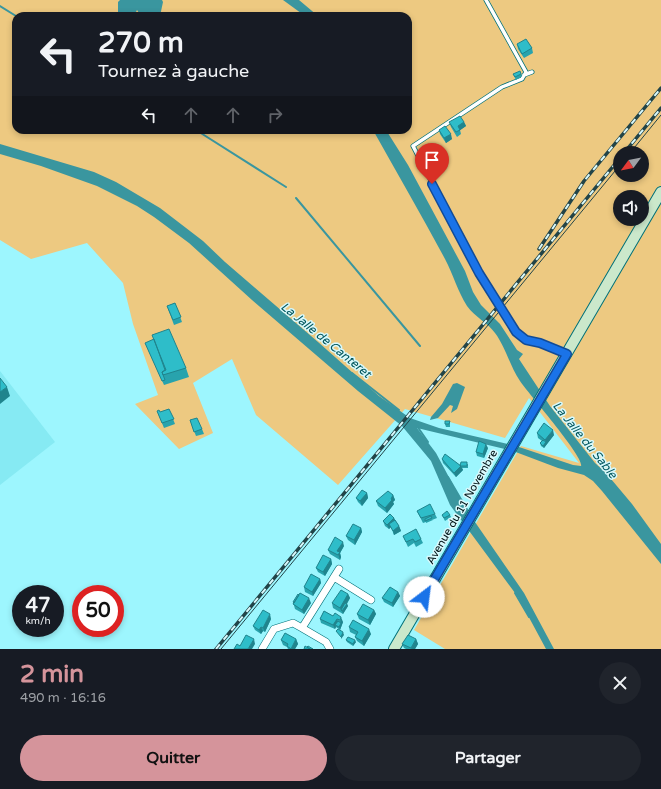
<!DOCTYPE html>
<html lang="fr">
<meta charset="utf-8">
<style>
body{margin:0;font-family:"Varela Round",sans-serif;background:#20242c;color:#f1f3f6;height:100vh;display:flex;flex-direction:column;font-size:15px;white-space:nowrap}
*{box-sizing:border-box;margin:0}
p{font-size:13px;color:#9ea1a6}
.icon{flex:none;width:22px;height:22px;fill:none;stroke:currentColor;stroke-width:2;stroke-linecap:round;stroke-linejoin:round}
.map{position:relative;height:649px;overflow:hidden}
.details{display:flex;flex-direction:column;background:#171b24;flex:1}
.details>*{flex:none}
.guide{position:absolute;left:12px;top:12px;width:400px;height:122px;border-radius:12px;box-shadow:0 2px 6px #0003;background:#171b24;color:#f1f3f6;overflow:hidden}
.needle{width:26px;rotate:238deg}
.tools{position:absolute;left:613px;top:146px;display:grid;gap:8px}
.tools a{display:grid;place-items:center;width:36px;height:36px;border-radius:50%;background:#171b24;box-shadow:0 2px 6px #0003;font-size:20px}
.speed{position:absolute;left:12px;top:585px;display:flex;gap:8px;font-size:20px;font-weight:700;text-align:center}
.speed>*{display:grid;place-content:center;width:52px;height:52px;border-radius:50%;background:#171b24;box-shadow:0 2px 6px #0003;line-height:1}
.speed small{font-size:10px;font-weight:400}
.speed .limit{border:6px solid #d22;background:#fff;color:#111}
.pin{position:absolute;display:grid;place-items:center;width:34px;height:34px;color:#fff;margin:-41px -17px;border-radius:50% 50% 50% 0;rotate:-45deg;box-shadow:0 0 4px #0007}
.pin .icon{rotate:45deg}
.me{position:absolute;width:44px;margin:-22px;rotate:30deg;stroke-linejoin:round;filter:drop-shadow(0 0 3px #0008)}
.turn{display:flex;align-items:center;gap:14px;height:84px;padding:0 20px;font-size:18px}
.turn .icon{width:52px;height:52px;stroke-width:2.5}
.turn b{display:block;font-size:28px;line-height:34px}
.lanes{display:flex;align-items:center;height:38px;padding:0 20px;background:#0003;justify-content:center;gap:20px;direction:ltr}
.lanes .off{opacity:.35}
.round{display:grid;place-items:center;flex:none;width:42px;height:42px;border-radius:21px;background:#20242c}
.overview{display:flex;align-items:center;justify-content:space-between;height:68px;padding:0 20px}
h1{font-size:24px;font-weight:800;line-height:30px;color:#d5949b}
.button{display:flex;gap:8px;margin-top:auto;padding:8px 20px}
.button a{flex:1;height:46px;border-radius:24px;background:#d5949b;color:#111;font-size:16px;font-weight:800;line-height:46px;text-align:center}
.button a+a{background:#20242c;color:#f1f3f6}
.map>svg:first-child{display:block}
.built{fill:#86eaf3}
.green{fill:#edc981;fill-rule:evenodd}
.water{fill:#3a969f}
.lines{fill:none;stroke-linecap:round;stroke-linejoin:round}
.stream{stroke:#3a969f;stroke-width:2}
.service-casing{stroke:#007179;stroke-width:5}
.minor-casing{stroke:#007179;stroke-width:8}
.secondary-casing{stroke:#007179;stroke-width:12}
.service{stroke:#fff;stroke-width:3.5}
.minor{stroke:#fff;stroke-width:7}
.secondary{stroke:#cbe8cb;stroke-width:10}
.tram{stroke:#224448;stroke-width:1}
.rail-casing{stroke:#224448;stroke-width:3.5}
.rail{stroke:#d8f9fc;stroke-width:2;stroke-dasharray:6;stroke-linecap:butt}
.wall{fill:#28a3ad}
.shaded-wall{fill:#20848d}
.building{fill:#2ebdc9;stroke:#20848d}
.route-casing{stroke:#114b97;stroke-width:10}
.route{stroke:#1a73e8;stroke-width:7}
.labels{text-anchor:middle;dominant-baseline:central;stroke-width:3;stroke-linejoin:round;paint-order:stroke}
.street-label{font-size:11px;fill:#001316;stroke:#d8f9fc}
.water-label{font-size:12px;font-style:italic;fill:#02565c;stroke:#d8f9fc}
</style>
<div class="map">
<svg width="661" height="649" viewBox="0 0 661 649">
<rect width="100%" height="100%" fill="#9df6fe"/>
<path class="built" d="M0 371 55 442 0 485Z"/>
<path class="green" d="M0 0H661V649H445L414 630 521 446 579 463 529 398 505 438 405 409 338 485 256 415 232 359 193 383 213 433 179 449 135 404 158 395 133 324 123 283 87 243 31 259 0 240ZM16 16H408V130H16ZM620 153H642V175H620ZM620 197H642V219H620Z"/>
<path class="water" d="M120 0H162L163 2 160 16H141L137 10 134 16H128L125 13H118V2Z
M283 0H299L318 16H305Z
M373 130H386L408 165 465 271 473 292 481 305 500 324 517 350 523 354 519 359 550 406 595 463 606 473 632 504 661 544V564L602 491 593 481 584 475 558 468 513 451 417 428 436 453 466 509 524 593 554 649H546L518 597 450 505 431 461 402 426 358 391 252 300 189 243 154 217 137 206 97 186 41 166 0 154V144L94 172 116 182 160 208 203 241 225 262 318 342 379 396 410 418 439 428 516 446 573 465 581 466C585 458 528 393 520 381 510 366 505 346 495 333 488 323 475 317 467 306 458 292 453 274 445 259 422 216 397 173 373 130Z
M457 383 465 387 457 409 451 413 453 406 450 405 438 418 430 420 431 417 442 404 453 384Z"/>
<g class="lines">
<path class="stream" d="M0 6 16 16
M196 130 286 187
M296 198 420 346
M352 373 399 410
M417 426 428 442
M448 477 469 513
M515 593 529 617"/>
<defs>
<path id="service" d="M486 0 526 72 522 79 502 87 413 146 479 273 516 332 526 340 540 343 565 353
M524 75 532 72"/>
<path id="minor" d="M334 577 371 600
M262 649 274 629 293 623 302 628
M330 649 326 642 302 628 339 569"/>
<path id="secondary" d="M394 649 661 192"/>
</defs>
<use href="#service" class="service-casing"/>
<use href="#minor" class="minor-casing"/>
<use href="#secondary" class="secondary-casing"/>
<use href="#service" class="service"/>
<use href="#minor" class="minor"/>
<use href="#secondary" class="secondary"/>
<path class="tram" d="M630 153 661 115
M221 649 620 165"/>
<defs>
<path id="rail" d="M624 153 661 108
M539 249 584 181 661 88
M216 649 620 158"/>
</defs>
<use href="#rail" class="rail-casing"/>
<use href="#rail" class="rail"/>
</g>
<path class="wall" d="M517 44 532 48 533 53 524 58 518 49Z
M513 74H521L522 76 516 80Z
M449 122H464L466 126 460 130 461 134 457 137 451 127Z
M439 130 452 139 446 143 440 134Z
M175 303 182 322 174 325 167 306Z
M145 343 186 368 189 377 164 385Z
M169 409 175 424 164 428 157 411 160 412Z
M190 420 202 429 204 434 196 436Z
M450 423V427H446L445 424Z
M537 433 554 435 544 448 541 446 540 443 542 441 538 438Z
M488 448 484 458 477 456 476 452Z
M442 459 460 465 468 464V468H462L463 470 456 477 443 463Z
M367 493 368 498 362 506 358 502 356 498Z
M393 495 395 500 393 502 394 504 387 513 378 506 376 501Z
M417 511 435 514 437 518 432 520H433L426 523V522L423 523Z
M442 515H450L451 517 445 521Z
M394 518 395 520 399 526 401 531 394 535 391 527 389 529 385 526 383 521Z
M361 528 362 532 355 545 348 540 346 536Z
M403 536 421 539 423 543 416 547 414 543 408 547Z
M344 546 340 553 341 557 340 560 330 554 328 550Z
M331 559 332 564 325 576 318 572 316 568Z
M320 579 321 583 313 596 305 592 304 587Z
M398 592 400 596 393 607 384 602 382 598Z
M348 594 350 598 347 604 348 606 343 614 333 608 332 603Z
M293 602 311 603 304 614 295 609Z
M374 610 376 614 370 625 359 619 357 614Z
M324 611 343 622 340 630 336 627 335 629 321 623 320 619Z
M271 619 265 632 263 631 261 634 255 630 253 626Z
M349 627 371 634 364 646 357 641 355 637 356 635 350 632Z
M296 639 298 644 295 649H288L287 647 283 645 281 640Z
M416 639 418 644 415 649H406L404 648 402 644Z
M346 640 356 642 353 646 347 642Z"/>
<path class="shaded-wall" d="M464 122 466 126 459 131 458 126Z
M451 134 452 139 446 143 444 138Z
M7 387 10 396 0 404V392Z
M553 430 554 435 547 444 545 440Z
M546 442 547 444 544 448 543 446Z
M486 444 488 448 484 458 483 454Z
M461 466 463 470 456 477 454 473Z
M367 493 368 498 362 506 360 501Z
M393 495 395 500 393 502 394 504 387 513 385 508 391 499Z
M394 518 396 522 389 524 391 527 389 529 387 525Z
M399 526 401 531 394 535 393 531Z
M361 528 362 532 355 545 354 540Z
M343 542 344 546 340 553 341 557 340 560 337 551Z
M331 559 332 564 325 576 323 572Z
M320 579 321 583 313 596 312 592Z
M398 592 400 596 393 607 392 603Z
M348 594 350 598 342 611 341 610 342 612 340 608Z
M309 598 311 603 304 614 302 610Z
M347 604 348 606 343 614 342 611Z
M374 610 376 614 370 625 368 620Z
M270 614 271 619 265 632 263 628Z
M341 617 343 622 340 630 339 627 341 624 340 620Z
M337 619 338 623 335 625 336 627 335 629 333 625Z
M261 627 263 631 261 634 259 630Z
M369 629 371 634 364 646 362 641Z
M343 632 344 635 341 639V637Z
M254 639 255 644 252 649H248Z
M296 639 298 644 295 649H291Z
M416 639 418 644 415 649H411Z
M355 640 356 642 353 646V644Z"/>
<path class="building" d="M526 39 532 48 522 54 517 44Z
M520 71 521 74 515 77 513 74Z
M460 116 464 122 458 126 460 130 456 132 449 122Z
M445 126 451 134 444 138 439 130Z
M175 303 181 317 173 320 167 306Z
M169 329 186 368 163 375 162 372 166 370 152 335Z
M154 339 165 370 162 372 165 380 162 381 145 343Z
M0 378 7 387 0 392Z
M169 409 174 419 162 423 157 411 159 410 160 412Z
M197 418 202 429 194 432 190 420Z
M445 421H450L449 424H445Z
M544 423 553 430 545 440 537 433Z
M543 440 546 442 543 446 540 443Z
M479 441 486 444 483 454 476 452Z
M445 454 461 466 454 473 442 459Z
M461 462H467V466H460Z
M362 490 367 493 360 501 356 498Z
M388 491 393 495 391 499 392 500 385 508 376 501Z
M430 504 435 514 421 518 417 511Z
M447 511 450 515 444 518 442 515Z
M390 514 394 518 387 525 383 521Z
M431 516 432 518 425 521V519Z
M395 520 399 526 393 531 389 524Z
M353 524 361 528 354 540 346 536Z
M416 529 421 539 415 542 413 539 406 542 403 536Z
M335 537 343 542 337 551 340 552 338 555 328 550Z
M323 555 331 559 323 572 316 568Z
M311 574 320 579 312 592 304 587Z
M390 587 398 592 392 603 382 598Z
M341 590 348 594 340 608 332 603Z
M300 593 309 598 302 610 293 604Z
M298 594 299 595 294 603 293 602Z
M345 603 347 604 342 611 341 610Z
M363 604 374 610 368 620 357 614Z
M263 610 270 614 263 628 261 627 259 630 253 626Z
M324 611 333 616 335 613 341 617 340 620 337 619 333 625 320 619Z
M353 620 369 629 362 641 355 637 358 632 349 627Z
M338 621 341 623 339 627 335 625Z
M338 629 343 632 341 637 336 631Z
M285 633 296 639 291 649 287 646 288 644 281 640Z
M246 635 254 639 248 649H234L237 644 240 646Z
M408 635 416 639 411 648 402 644Z
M348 637 355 640 353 644 346 640Z
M305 646 310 649H304Z
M308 646 313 649H310L307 647Z"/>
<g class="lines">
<defs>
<path id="route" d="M424 597 567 354 540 343 526 340 516 332 479 273 432 184"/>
</defs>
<use href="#route" class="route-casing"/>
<use href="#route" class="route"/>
</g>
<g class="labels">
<g class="street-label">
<text transform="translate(462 507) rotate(-60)">Avenue du 11 Novembre</text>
</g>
<g class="water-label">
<text transform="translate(326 340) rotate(39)">La Jalle de Canteret</text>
<text transform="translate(585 440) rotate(51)">La Jalle du Sable</text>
</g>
</g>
</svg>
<div class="tools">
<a><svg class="needle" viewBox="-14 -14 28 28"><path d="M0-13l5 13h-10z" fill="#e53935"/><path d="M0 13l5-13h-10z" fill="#9ea1a6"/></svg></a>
<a><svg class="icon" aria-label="sound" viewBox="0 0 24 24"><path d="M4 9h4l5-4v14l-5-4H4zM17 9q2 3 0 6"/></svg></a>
</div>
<div class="speed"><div>47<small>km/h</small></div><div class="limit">50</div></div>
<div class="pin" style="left:432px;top:184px;background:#d93025"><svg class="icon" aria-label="arrive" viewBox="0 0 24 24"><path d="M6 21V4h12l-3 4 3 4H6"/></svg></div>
<svg class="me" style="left:424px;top:597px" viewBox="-20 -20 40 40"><circle r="19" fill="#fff"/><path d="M0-13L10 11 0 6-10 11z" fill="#1a73e8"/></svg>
<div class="guide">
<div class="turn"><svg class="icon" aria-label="left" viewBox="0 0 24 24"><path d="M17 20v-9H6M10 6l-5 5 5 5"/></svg><div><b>270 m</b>Tournez à gauche</div></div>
<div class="lanes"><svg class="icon" aria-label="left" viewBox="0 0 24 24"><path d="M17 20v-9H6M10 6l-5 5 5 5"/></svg><svg class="icon off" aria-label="ahead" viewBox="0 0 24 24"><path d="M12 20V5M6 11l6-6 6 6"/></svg><svg class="icon off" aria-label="ahead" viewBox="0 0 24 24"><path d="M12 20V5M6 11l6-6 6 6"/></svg><svg class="icon off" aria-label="right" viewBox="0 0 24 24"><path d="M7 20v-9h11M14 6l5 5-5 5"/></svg></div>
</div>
</div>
<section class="details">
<div class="overview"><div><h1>2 min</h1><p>490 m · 16:16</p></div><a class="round"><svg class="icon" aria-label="close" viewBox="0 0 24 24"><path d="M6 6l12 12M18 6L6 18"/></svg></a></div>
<div class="button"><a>Quitter</a><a>Partager</a></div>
</section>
